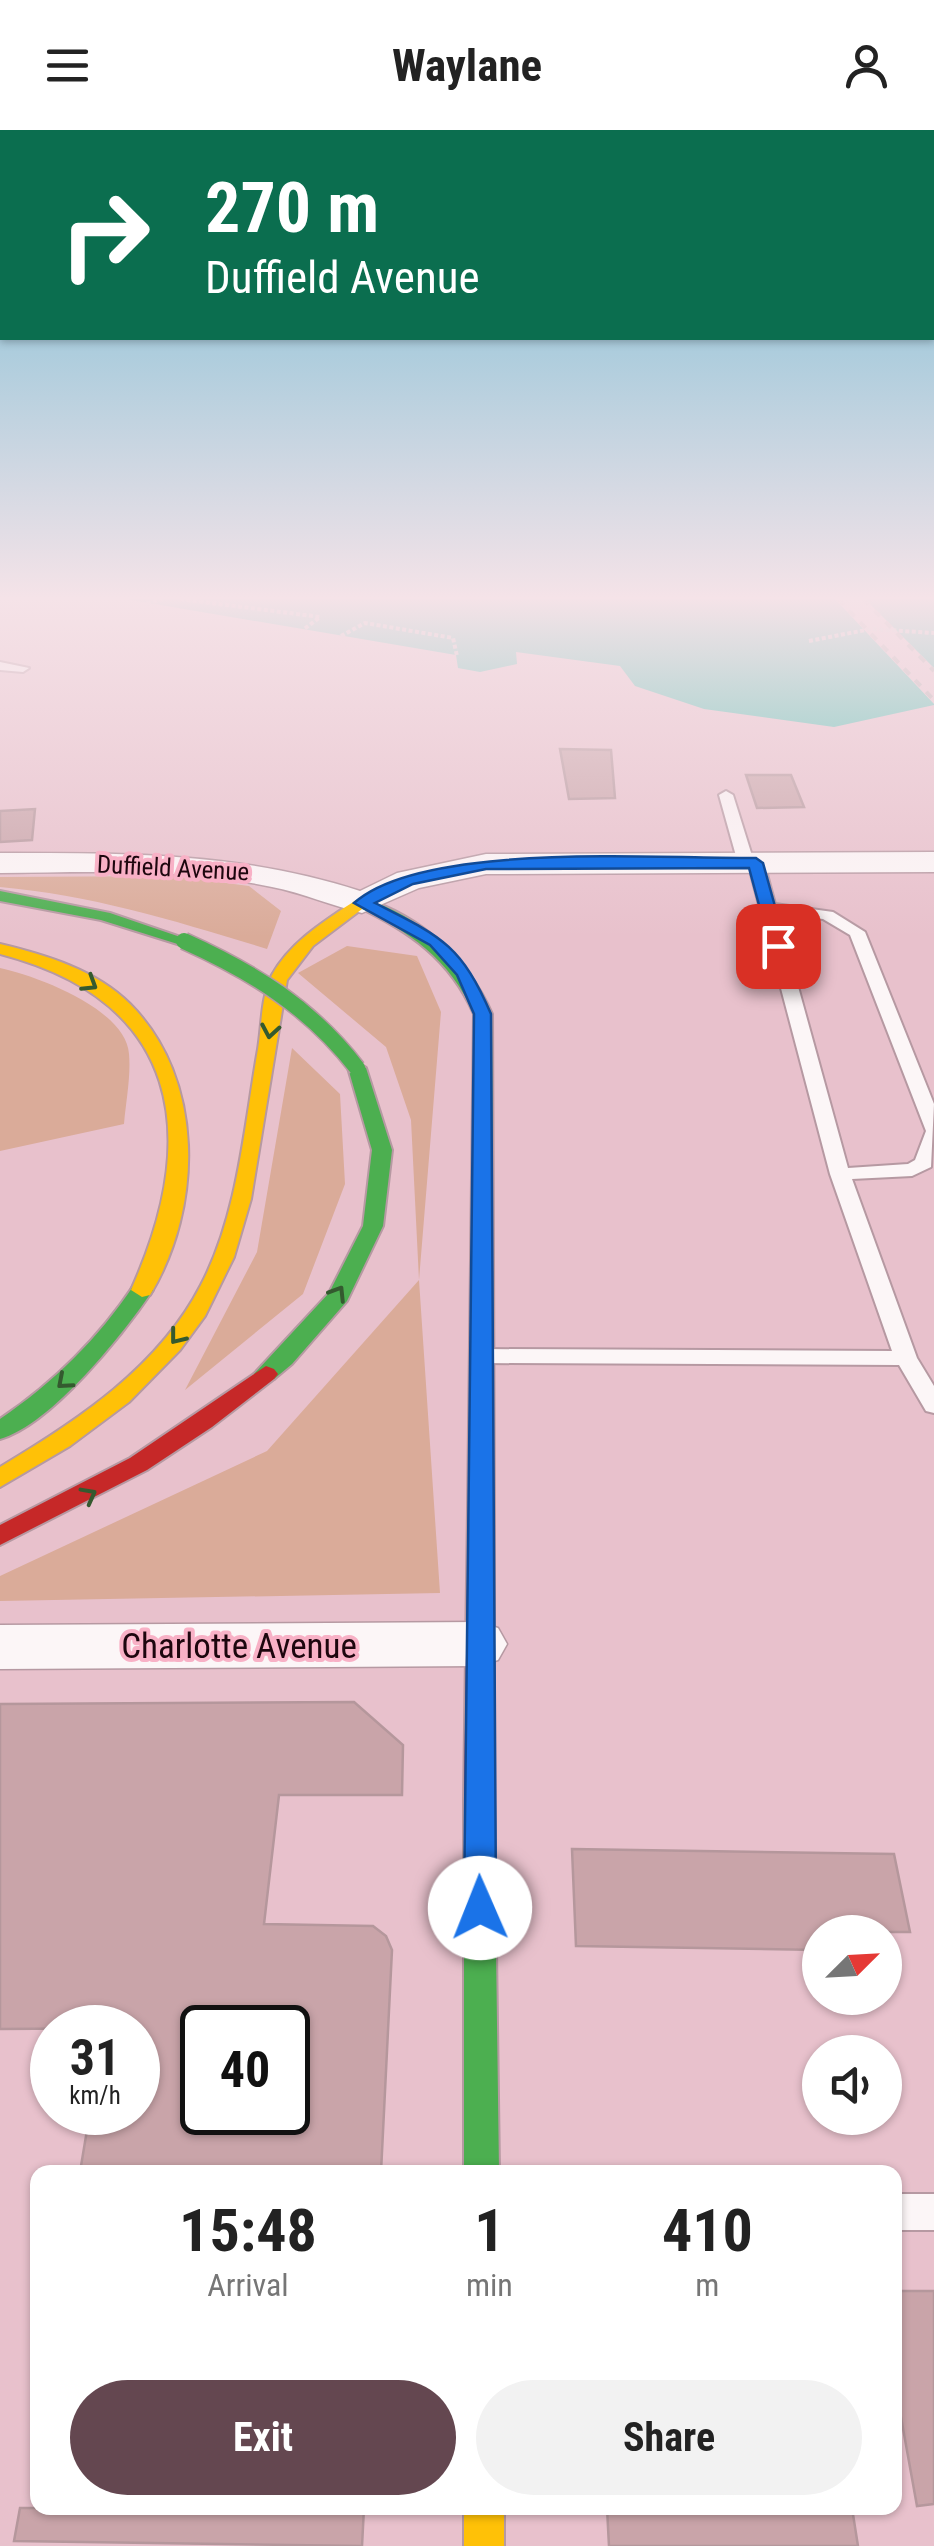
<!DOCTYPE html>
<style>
body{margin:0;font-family:"Roboto Condensed",sans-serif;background:#f2f2f2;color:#222;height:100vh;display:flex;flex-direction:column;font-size:38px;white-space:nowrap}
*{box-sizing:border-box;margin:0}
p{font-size:32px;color:#767676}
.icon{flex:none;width:55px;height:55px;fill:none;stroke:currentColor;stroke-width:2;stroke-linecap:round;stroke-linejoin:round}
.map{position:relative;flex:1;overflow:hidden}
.side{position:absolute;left:30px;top:2035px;width:872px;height:350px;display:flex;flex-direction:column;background:#fff;border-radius:20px;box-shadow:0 2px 8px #0004}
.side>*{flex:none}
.banner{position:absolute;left:0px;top:0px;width:935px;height:210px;box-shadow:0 2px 8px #0004;background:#0b6e4f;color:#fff;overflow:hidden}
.needle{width:65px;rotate:66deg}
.tools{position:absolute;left:802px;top:1785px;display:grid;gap:20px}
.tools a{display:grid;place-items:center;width:100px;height:100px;border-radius:50%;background:#fff;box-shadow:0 2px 8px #0004;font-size:50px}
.speed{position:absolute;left:30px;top:1875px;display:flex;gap:20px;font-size:50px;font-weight:700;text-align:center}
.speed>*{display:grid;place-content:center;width:130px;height:130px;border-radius:50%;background:#fff;box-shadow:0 2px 8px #0004;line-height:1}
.speed small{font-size:25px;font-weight:400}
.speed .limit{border:5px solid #111;border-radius:15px;background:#fff;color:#111}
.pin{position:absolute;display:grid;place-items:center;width:85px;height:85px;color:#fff;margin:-42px;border-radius:20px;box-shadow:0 5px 15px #0006}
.me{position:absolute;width:110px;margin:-55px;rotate:359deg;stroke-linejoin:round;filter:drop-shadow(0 0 8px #0008)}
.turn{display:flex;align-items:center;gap:35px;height:210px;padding:0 40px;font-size:45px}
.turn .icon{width:130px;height:130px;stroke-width:2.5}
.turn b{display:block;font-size:70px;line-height:85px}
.eta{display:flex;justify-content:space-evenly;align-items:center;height:170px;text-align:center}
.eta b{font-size:60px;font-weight:700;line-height:70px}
.cta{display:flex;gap:20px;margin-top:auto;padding:20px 40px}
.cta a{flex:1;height:115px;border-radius:60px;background:#644750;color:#fff;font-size:40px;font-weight:700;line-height:115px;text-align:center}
.cta a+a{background:#f2f2f2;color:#222}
header{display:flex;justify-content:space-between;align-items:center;height:130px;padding:0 40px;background:#fff;font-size:45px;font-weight:700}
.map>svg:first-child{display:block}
.green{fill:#daab99}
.water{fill:#54c0b3}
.pier{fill:#e8c1cc}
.building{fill:#c9a4a9;stroke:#b5979c;stroke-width:2.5;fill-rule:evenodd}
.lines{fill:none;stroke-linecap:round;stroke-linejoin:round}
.lane-casing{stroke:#b699a2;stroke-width:4}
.street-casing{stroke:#b699a2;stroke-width:3}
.fast-casing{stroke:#b699a2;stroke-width:4}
.slow-casing{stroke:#b699a2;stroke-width:4}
.jam-casing{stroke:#b699a2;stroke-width:4}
.path{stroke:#d5cace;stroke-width:4;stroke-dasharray:4 2.5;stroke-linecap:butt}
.lane{fill:#fcf6f7;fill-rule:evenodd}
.street{fill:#fcf6f7;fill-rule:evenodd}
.fast{fill:#4caf50;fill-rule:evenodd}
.slow{fill:#ffc107;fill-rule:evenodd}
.jam{fill:#c62828;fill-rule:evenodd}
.rail{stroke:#b4acae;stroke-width:4;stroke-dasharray:8 8;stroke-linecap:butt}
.fast-bridge-casing{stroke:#b699a2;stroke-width:19;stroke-linecap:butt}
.fast-bridge{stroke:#4caf50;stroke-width:16}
.oneway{stroke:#345a2f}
.route{fill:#1a73e8;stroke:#114b97;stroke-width:2.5}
.labels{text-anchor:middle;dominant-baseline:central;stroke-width:8;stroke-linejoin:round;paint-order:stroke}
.far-street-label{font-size:25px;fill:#1d060e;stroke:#f8b1c6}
.near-street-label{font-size:35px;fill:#1d060e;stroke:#f8b1c6}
</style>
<header><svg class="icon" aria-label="menu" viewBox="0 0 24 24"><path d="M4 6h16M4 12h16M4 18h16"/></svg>Waylane<svg class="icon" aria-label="person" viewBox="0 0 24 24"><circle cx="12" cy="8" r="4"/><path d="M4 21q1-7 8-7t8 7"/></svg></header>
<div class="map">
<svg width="934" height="2416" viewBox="0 0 934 2416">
<rect width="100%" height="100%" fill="#e8c1cc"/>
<path class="green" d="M173 746 249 756 281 781 267 819C179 792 92 765 0 757V747Z
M347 816 417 826 441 882 419 1150 440 1463 0 1471V1446L267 1321 419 1150 411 990 386 917 298 843Z
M0 838C37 846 126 879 129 924 131 946 126 971 124 994L0 1021Z
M292 918 340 964 345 1054 303 1164 185 1260 257 1122Z"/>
<path class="water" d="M125 469H934V575L834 597 704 579 635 556 620 536 516 522 517 534 480 542 458 538 456 525Z"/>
<path class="pier" d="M865 469 934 538V574L835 469Z"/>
<path class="building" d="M560 619 611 620 615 668 569 669Z
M746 645H791L804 677 757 678Z
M35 679 32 710 0 712V681Z
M354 1572 403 1615 402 1665H279L264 1794 373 1796 386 1806 392 1820 381 2042H80L90 1982H138V1898L0 1899V1574ZM202 1898H288V1982H202Z
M572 1719 894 1724 910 1802H820V1820L576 1816Z
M895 2161H934V2374L917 2376 895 2254Z
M20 2378H364L362 2416 14 2411Z
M607 2378H852L858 2416H609Z"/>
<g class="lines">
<defs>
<path id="lane" d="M0 532 29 538 23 542 0 540Z
M726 661 733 665 753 729 764 733 775 774 833 782 865 802 934 974 931 1037 912 1046 852 1049 917 1228 934 1256V1283L926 1281 899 1235 484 1233 473 1226 484 1219 892 1221 830 1044 749 737 738 733 719 665ZM778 784 823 789 850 805 926 1001 915 1030 908 1034 848 1038Z
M895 2064H934V2100H895Z"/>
<path id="street" d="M934 722V742L486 744 419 758 362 783C332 776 303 763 272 757 183 738 91 742 0 743V723C123 723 242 722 360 761L397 743 486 724Z
M478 1492 498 1498 507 1514 498 1530 478 1536 0 1539V1495Z"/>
<path id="fast" d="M0 761 110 783 192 811 184 816 101 790 0 771Z
M362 768C421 786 467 828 492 884L494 1378 490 1384H472L468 1378 474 884C450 829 409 801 356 776V770Z
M357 932 366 938 392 1020 383 1096 347 1171 292 1234 274 1249H258L254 1244 329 1163 363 1096 372 1020 348 938Z
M142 1153 153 1160C124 1203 51 1295 0 1309V1289C53 1253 98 1209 134 1155Z
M479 1659 489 1662 494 1671 499 2042H464V1671L469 1662Z"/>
<path id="slow" d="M356 770 370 773 313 816 287 850 251 1069 234 1127 205 1186 180 1220 129 1272 70 1316 0 1357V1337C77 1291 159 1237 201 1155 238 1084 244 998 258 919 262 895 261 867 272 845 291 811 325 791 356 770Z
M0 814C46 825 96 840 130 874 205 949 203 1077 150 1165L142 1167 131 1160C201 1005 181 871 0 824Z
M464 2378H504V2416H464Z"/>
<path id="jam" d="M266 1236 274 1239 278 1244 274 1249 212 1297 147 1340 0 1415V1395L130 1328Z
M481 1369 490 1372 494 1378V1671L489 1680 479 1683 469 1680 464 1671 468 1378 472 1372Z"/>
</defs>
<use href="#lane" class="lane-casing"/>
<use href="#street" class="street-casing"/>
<use href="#fast" class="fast-casing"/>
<use href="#slow" class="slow-casing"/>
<use href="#jam" class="jam-casing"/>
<path class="path" d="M180 469 320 487 303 500
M147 474 162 469
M341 506 365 493 453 508 457 526
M809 511 871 499 934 503"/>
<use href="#lane" class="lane"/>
<use href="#street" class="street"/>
<use href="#fast" class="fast"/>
<use href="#slow" class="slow"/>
<use href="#jam" class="jam"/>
<path class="rail" d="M838 469 934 570
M863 469 934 541"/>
<defs>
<path id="fast-bridge" d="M184 811C253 842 311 878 357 938"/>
</defs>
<use href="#fast-bridge" class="fast-bridge-casing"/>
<use href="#fast-bridge" class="fast-bridge"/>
</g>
<defs><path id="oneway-chevron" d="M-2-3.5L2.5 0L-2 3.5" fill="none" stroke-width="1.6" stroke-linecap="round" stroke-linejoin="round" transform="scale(2.5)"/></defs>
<g class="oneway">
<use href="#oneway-chevron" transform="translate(90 854) rotate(32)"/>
<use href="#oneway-chevron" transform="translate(270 901) rotate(100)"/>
<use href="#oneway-chevron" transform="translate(338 1163) rotate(-58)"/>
<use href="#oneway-chevron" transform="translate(177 1207) rotate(128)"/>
<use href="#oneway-chevron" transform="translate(64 1252) rotate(139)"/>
<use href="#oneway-chevron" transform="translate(89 1365) rotate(-28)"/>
</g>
<linearGradient id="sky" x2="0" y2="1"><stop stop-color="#6db9d3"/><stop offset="0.58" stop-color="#f5e3e8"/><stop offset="1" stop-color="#f5e3e8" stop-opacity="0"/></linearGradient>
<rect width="934" height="807" fill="url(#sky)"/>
<path class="route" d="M756 728 763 733 786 816 784 820 770 816 749 738 486 739 413 754 375 773C440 806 461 814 491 884L496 1778 491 1788 480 1792 469 1788 464 1778 474 884 457 845 430 815 354 773C423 711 661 729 756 728Z"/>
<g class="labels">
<g class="far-street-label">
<text transform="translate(173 738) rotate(3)">Duffield Avenue</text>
</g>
<g class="near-street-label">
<text x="239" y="1516">Charlotte Avenue</text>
</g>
</g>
</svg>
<div class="tools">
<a><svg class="needle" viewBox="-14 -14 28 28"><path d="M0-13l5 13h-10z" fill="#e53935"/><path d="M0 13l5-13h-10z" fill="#767676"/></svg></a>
<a><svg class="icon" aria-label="sound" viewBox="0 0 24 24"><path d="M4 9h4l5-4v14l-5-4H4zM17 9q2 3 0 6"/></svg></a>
</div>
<div class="speed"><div>31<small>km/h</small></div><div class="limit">40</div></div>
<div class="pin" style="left:778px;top:816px;background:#d93025"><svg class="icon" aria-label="arrive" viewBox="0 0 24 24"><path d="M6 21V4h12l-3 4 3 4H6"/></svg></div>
<svg class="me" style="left:480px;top:1778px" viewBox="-20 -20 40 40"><circle r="19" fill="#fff"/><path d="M0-13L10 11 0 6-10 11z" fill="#1a73e8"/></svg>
<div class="banner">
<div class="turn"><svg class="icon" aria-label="right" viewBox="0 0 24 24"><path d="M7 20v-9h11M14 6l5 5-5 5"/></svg><div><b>270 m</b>Duffield Avenue</div></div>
</div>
<section class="side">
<div class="eta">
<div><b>15:48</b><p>Arrival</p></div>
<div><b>1</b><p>min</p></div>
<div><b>410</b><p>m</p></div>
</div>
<div class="cta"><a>Exit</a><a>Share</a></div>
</section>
</div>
